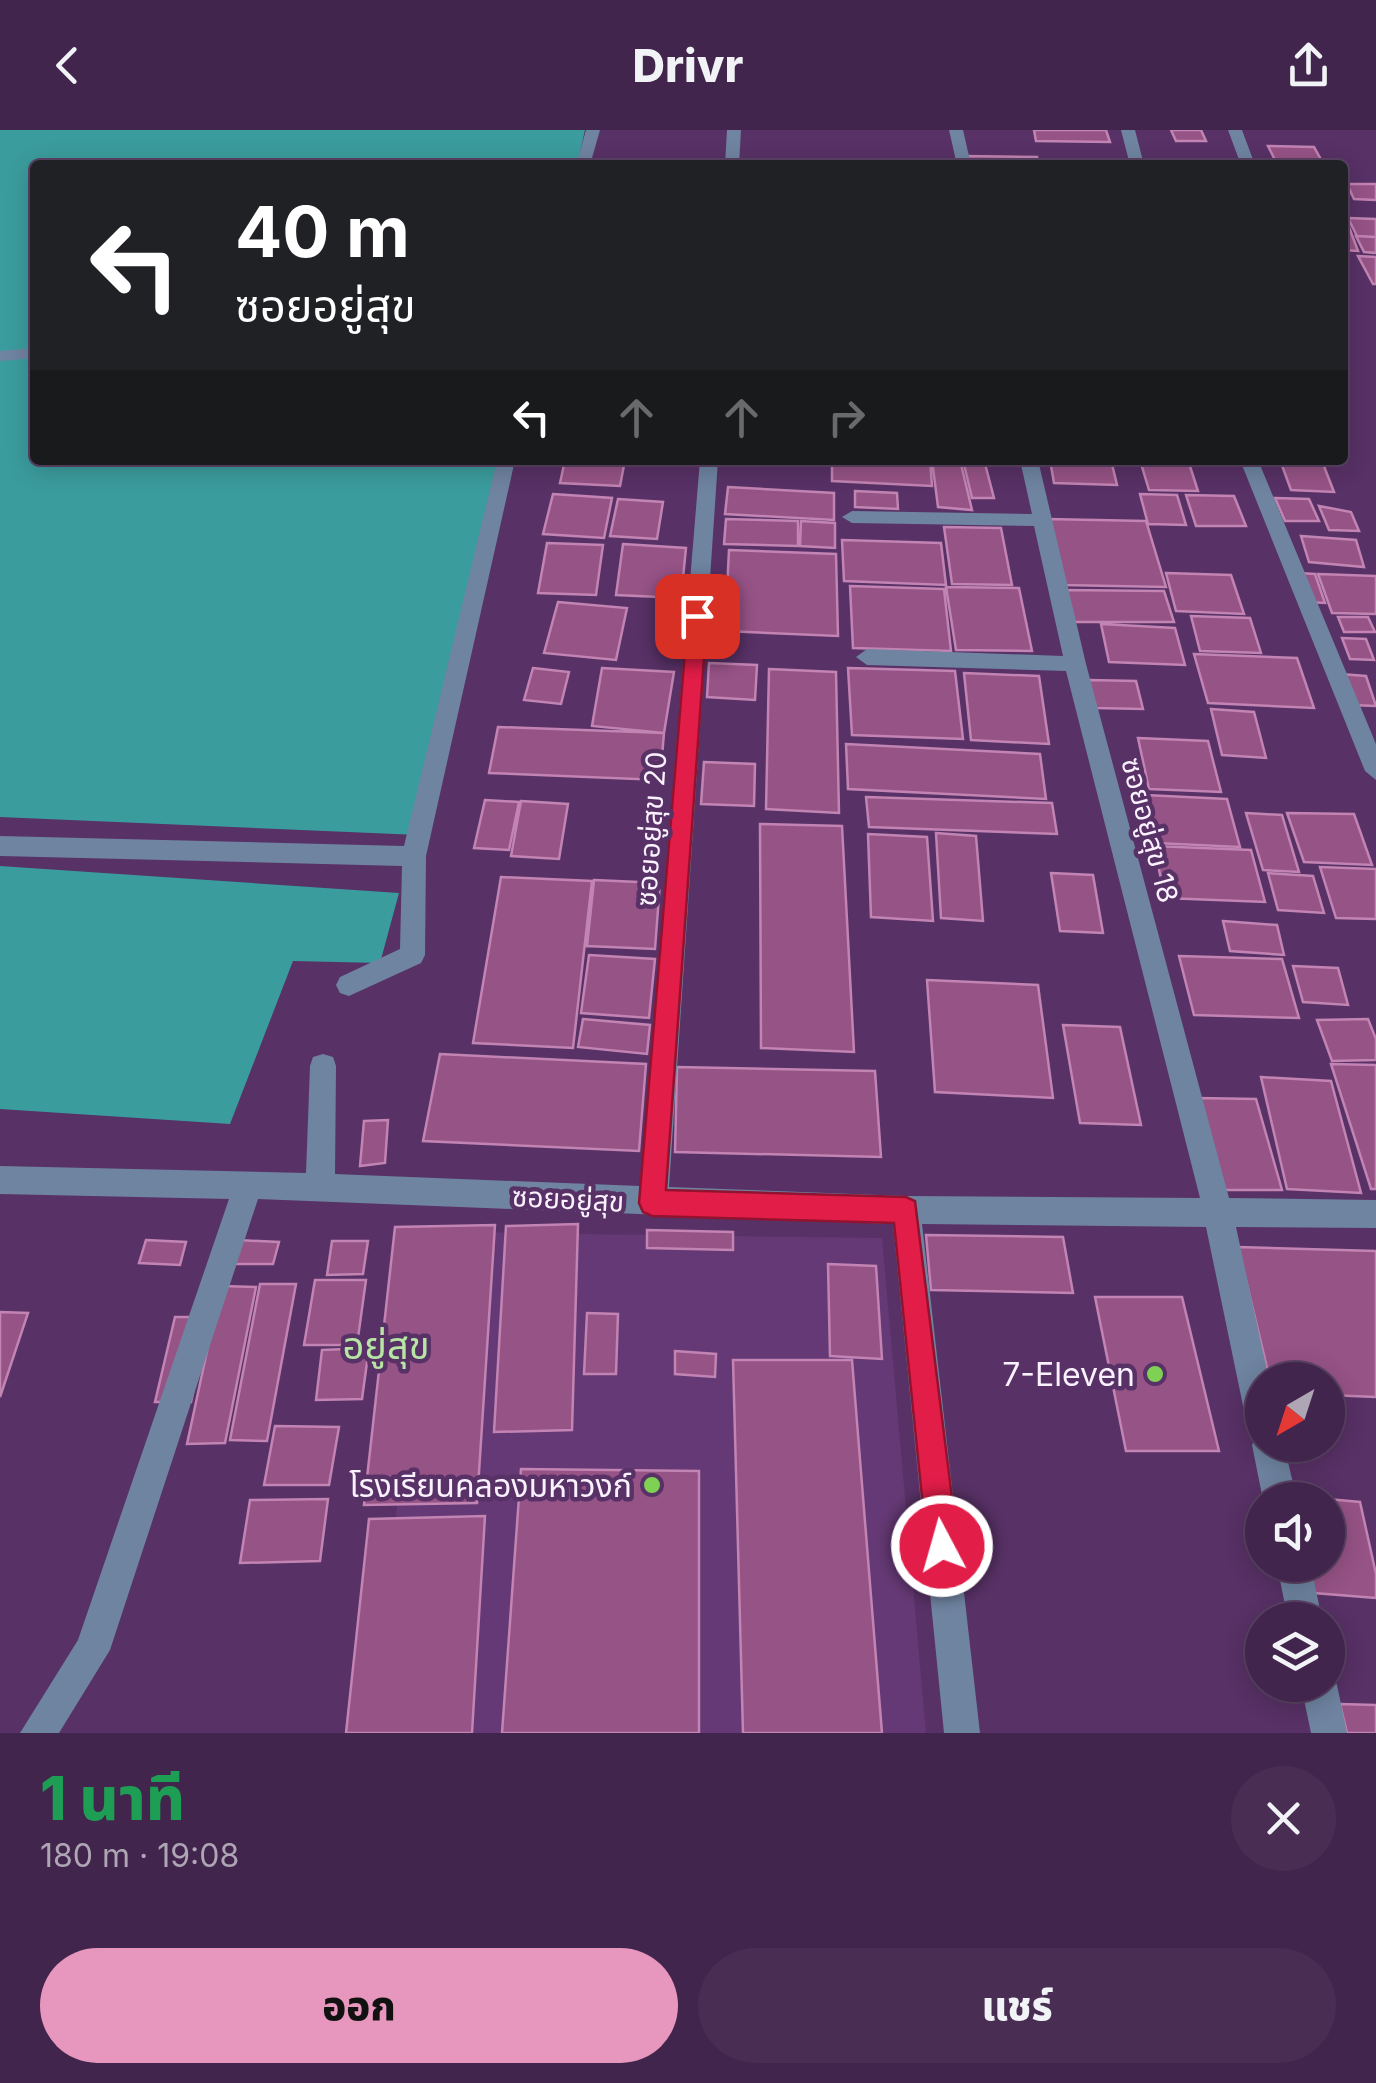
<!DOCTYPE html>
<html lang="th">
<meta charset="utf-8">
<style>
body{margin:0;font-family:Inter,"Noto Sans Thai",sans-serif;background:#492d53;color:#f1f3f6;height:100vh;display:flex;flex-direction:column;font-size:38px;white-space:nowrap}
*{box-sizing:border-box;margin:0}
p{font-size:32px;color:#aea5b5}
.icon{flex:none;width:55px;height:55px;fill:none;stroke:currentColor;stroke-width:2;stroke-linecap:round;stroke-linejoin:round}
.map{position:relative;height:1603px;overflow:hidden}
.drawer{display:flex;flex-direction:column;background:#42254c;flex:1}
.drawer>*{flex:none}
.guide{position:absolute;left:30px;top:30px;width:1318px;height:305px;border-radius:10px;box-shadow:0 5px 25px #0003,0 0 0 2px #5a4264;background:#202124;color:#fff;overflow:hidden}
.needle{width:65px;rotate:219deg}
.controls{position:absolute;left:1245px;top:1232px;display:grid;gap:20px}
.controls a{display:grid;place-items:center;width:100px;height:100px;border-radius:50%;background:#42254c;box-shadow:0 5px 25px #0003,0 0 0 2px #5a4264;font-size:50px}
.pin{position:absolute;display:grid;place-items:center;width:85px;height:85px;color:#fff;margin:-42px;border-radius:20px;box-shadow:0 5px 15px #0006}
.me{position:absolute;width:110px;margin:-55px;rotate:354deg;stroke-linejoin:round;filter:drop-shadow(0 0 8px #0008)}
.turn{display:flex;align-items:center;gap:35px;height:210px;padding:0 40px;font-size:45px}
.turn .icon{width:130px;height:130px;stroke-width:2.5}
.turn b{display:block;font-size:70px;line-height:85px}
.lanes{display:flex;align-items:center;height:95px;padding:0 40px;background:#0003;justify-content:center;gap:50px;direction:ltr}
.lanes .off{opacity:.35}
.round{display:grid;place-items:center;flex:none;width:105px;height:105px;border-radius:52px;background:#492d53}
.overview{display:flex;align-items:center;justify-content:space-between;height:170px;padding:0 40px}
h1{font-size:60px;font-weight:800;line-height:75px;color:#1e9e55}
.cta{display:flex;gap:20px;margin-top:auto;padding:20px 40px}
.cta a{flex:1;height:115px;border-radius:60px;background:#e797bd;color:#111;font-size:40px;font-weight:800;line-height:115px;text-align:center}
.cta a+a{background:#492d53;color:#f1f3f6}
header{display:flex;justify-content:space-between;align-items:center;height:130px;padding:0 40px;background:#42254c;font-size:45px;font-weight:800}
.map>svg:first-child{display:block}
.built{fill:#653975}
.water{fill:#3b9c9d}
.building{fill:#965386;stroke:#c284b2;stroke-width:2.5}
.lines{fill:none;stroke-linecap:round;stroke-linejoin:round}
.minor{fill:#6f84a1;fill-rule:evenodd}
.route{fill:#e11d48;stroke:#92132f;stroke-width:2.5}
.poi-dot{fill:#7ed153;stroke:#583166;stroke-width:4}
.labels{text-anchor:middle;dominant-baseline:central;stroke-width:9;stroke-linejoin:round;paint-order:stroke}
.street-label{font-size:28px;fill:#faf1fe;stroke:#583166}
.near-poi-label{font-size:32px;fill:#faf1fe;stroke:#583166;text-anchor:end}
.near-quarter-label{font-size:38px;fill:#b7e5a4;stroke:#583166}
</style>
<header><svg class="icon" aria-label="back" viewBox="0 0 24 24"><path d="M15 5l-7 7 7 7"/></svg>Drivr<svg class="icon" aria-label="share" viewBox="0 0 24 24"><path d="M12 15V3M7 8l5-5 5 5M5 13v7h14v-7"/></svg></header>
<div class="map">
<svg width="1376" height="1603" viewBox="0 0 1376 1603">
<rect width="100%" height="100%" fill="#583166"/>
<path class="built" d="M428 1096 506 1103 882 1108 926 1603H372Z"/>
<path class="water" d="M0 0H585L577 35H35V330H507L419 705 0 687Z
M0 736 399 763 380 833 293 831 230 994 0 979Z"/>
<path class="building" d="M1034 0H1106L1110 12 1036 11Z
M1171 0H1201L1206 11H1176Z
M1268 16 1314 17 1324 35 1277 34Z
M965 26 1037 27 1039 35H968Z
M1347 54H1376V70L1354 69Z
M1348 88 1376 89V107L1357 106Z
M1342 97H1349L1358 121 1342 120Z
M1356 106 1376 107V123L1364 122Z
M1358 126 1376 127V154H1373Z
M565 330H625L620 356 560 353Z
M832 330H930L932 356 832 351Z
M932 330H960L972 380 938 377Z
M963 330H984L994 368H972Z
M1050 330H1111L1117 355 1054 353Z
M1140 330H1188L1198 361 1149 360Z
M1280 330 1322 331 1334 362 1291 360Z
M728 357 834 363V390L725 384Z
M855 361 897 363 898 379 855 377Z
M553 364 612 368 604 408 543 404Z
M1140 364 1177 365 1186 395 1148 394Z
M1186 365 1234 366 1246 396H1196Z
M1275 368 1309 369 1319 391H1285Z
M618 369 663 372 657 409 610 406Z
M1319 376 1351 382 1359 401 1329 400Z
M726 389 798 391V416L724 414Z
M1047 389 1146 391 1166 457 1062 455Z
M801 391 835 393V418L800 416Z
M944 397 1001 398 1012 455 952 454Z
M1301 406 1356 410 1364 437 1309 432Z
M842 410 941 413 946 455 844 451Z
M547 413 603 415 596 465 538 463Z
M623 414 686 418 681 468 616 465Z
M729 420 836 424 838 506 725 501Z
M1166 443 1231 445 1244 484 1176 481Z
M1298 443 1315 444 1325 473 1308 472Z
M1318 444 1376 446V484L1332 483Z
M850 456 944 459 951 521 853 518Z
M946 457 1019 458 1032 521 956 520Z
M1063 460 1164 461 1174 492H1071Z
M558 472 627 478 616 530 544 523Z
M1191 486 1250 488 1261 523 1200 521Z
M1338 487H1368L1375 502H1344Z
M1101 494 1175 498 1185 535 1109 532Z
M1342 508 1366 509 1374 530 1350 529Z
M1194 524 1297 528 1314 578 1208 573Z
M709 533 757 535 755 570 707 567Z
M533 538 569 542 561 574 524 570Z
M602 538 674 542 664 603 592 596Z
M848 538 955 541 963 609 852 605Z
M769 539 836 542 839 683 766 679Z
M964 543 1039 546 1049 614 971 610Z
M1340 544 1366 546 1376 576 1351 575Z
M1089 550 1136 551 1143 579 1095 578Z
M1211 579 1254 582 1266 628 1222 625Z
M498 597 664 603 660 650 489 643Z
M1138 608 1208 611 1221 662 1149 659Z
M846 614 1040 624 1046 669 848 659Z
M704 632 755 634 754 676 701 674Z
M1145 665 1227 669 1240 717 1155 713Z
M866 667 1052 673 1057 704 869 697Z
M485 670 519 672 509 720 474 718Z
M521 671 568 674 559 729 511 726Z
M1246 683 1282 685 1299 742 1263 740Z
M1287 683 1354 684 1372 735 1304 732Z
M760 694 842 696 854 922 761 918Z
M936 703 976 706 983 791 941 788Z
M868 704 927 707 933 791 871 787Z
M1154 716 1251 720 1265 772 1165 768Z
M1320 737 1376 739V789L1336 788Z
M1051 743 1093 745 1103 803 1060 801Z
M1268 743 1313 746 1324 783 1278 780Z
M501 747 592 751 573 918 473 913Z
M594 750 660 753 655 819 587 816Z
M1223 791 1277 795 1284 825 1230 821Z
M589 825 655 829 649 888 581 883Z
M1179 826 1282 829 1299 888 1194 885Z
M1293 836 1338 838 1348 875 1303 872Z
M927 850 1038 855 1053 968 935 962Z
M583 889 650 895 647 924 578 917Z
M1368 889 1376 909V930L1332 931 1317 890Z
M1063 895 1120 897 1141 995 1080 993Z
M440 924 646 934 639 1021 423 1011Z
M1331 934 1376 935V1059H1371Z
M677 937 875 941 881 1027 675 1022Z
M1261 947 1331 951 1361 1063 1287 1059Z
M1196 968 1256 969 1282 1060H1220Z
M388 990 385 1033 360 1036 364 991Z
M578 1094 572 1300 494 1302 506 1096Z
M495 1095 477 1373 364 1375 395 1097Z
M647 1100 733 1102V1120L647 1118Z
M926 1105 1063 1107 1073 1163 931 1160Z
M146 1110 186 1112 180 1135 139 1133Z
M238 1110 279 1112 273 1134H232Z
M332 1111H368L363 1144 327 1145Z
M1238 1117 1376 1121V1267L1328 1265V1250H1270Z
M828 1134 876 1136 882 1229 830 1226Z
M315 1150H366L357 1215H304Z
M260 1154H296L267 1311 230 1310Z
M221 1156 256 1157 225 1313 187 1314Z
M1095 1167H1182L1219 1321H1126Z
M0 1182 28 1183 0 1267Z
M587 1183 618 1184 616 1244H584Z
M175 1187H210L191 1272H155Z
M369 1218 362 1269 316 1270 322 1220Z
M675 1221 716 1224 715 1247 675 1244Z
M733 1230H852L882 1603H743Z
M275 1296 339 1297 329 1355H264Z
M521 1339 699 1341V1603H502Z
M1295 1366 1360 1372 1376 1444V1468L1314 1463 1308 1435H1328V1370H1295Z
M328 1369 320 1431 240 1433 250 1370Z
M485 1386 472 1603H346L369 1389Z
M1340 1574 1376 1575V1603H1347Z"/>
<g class="lines">
<path class="minor" d="M586 0H600L590 35H576Z
M727 0H741L739 35H725Z
M949 0H963L971 35H957Z
M1121 0H1135L1144 35H1130Z
M1228 0H1242L1255 35H1241Z
M35 218V228L0 231V221Z
M497 330H515L426 726 425 825 421 833 349 866 340 863 336 855 340 847 400 819 402 736 0 726V706L404 716Z
M700 330H718L669 1057 906 1066 1200 1068 1066 541 867 535 856 527 867 519 1063 526 1034 396 852 393 842 387 852 381 1032 384 1020 330H1038L1086 534 1229 1068 1376 1070V1098L1236 1097 1269 1250H1262V1315H1284L1297 1370H1263L1252 1315 1257 1304 1251 1301 1246 1290 1206 1097 922 1094 980 1603H944L893 1094 258 1069 110 1520 59 1603H20L78 1510 229 1069 0 1064V1036L306 1043 310 936 313 927 323 924 333 927 336 936 335 1044 640 1056Z
M1240 330H1258L1376 614V650L1365 641Z
M1277 1435H1311L1322 1490H1288Z
M1328 1541 1337 1555 1347 1603H1311L1301 1555H1328Z"/>
</g>
<path class="route" d="M697 480 707 486 666 1060 906 1067 915 1071 958 1416 953 1427 942 1432 931 1427 927 1416 894 1093 652 1086 643 1082 639 1073 688 486Z"/>
<g class="poi-dot">
<circle cx="1155" cy="1244" r="10"/>
<circle cx="652" cy="1355" r="10"/>
</g>
<g class="labels">
<g class="street-label">
<text transform="translate(651 699) rotate(-86)">ซอยอยู่สุข 20</text>
<text transform="translate(1150 700) rotate(75)">ซอยอยู่สุข 18</text>
<text transform="translate(568 1069) rotate(3)">ซอยอยู่สุข</text>
</g>
<g class="near-poi-label">
<text x="1135" y="1244">7-Eleven</text>
<text x="632" y="1355">โรงเรียนคลองมหาวงก์</text>
</g>
<g class="near-quarter-label">
<text x="386" y="1215">อยู่สุข</text>
</g>
</g>
</svg>
<div class="controls">
<a><svg class="needle" viewBox="-14 -14 28 28"><path d="M0-13l5 13h-10z" fill="#e53935"/><path d="M0 13l5-13h-10z" fill="#aea5b5"/></svg></a>
<a><svg class="icon" aria-label="sound" viewBox="0 0 24 24"><path d="M4 9h4l5-4v14l-5-4H4zM17 9q2 3 0 6"/></svg></a>
<a><svg class="icon" aria-label="layers" viewBox="0 0 24 24"><path d="M12 4l9 5-9 5-9-5zM3 14l9 5 9-5"/></svg></a>
</div>
<div class="pin" style="left:697px;top:486px;background:#d93025"><svg class="icon" aria-label="arrive" viewBox="0 0 24 24"><path d="M6 21V4h12l-3 4 3 4H6"/></svg></div>
<svg class="me" style="left:942px;top:1416px" viewBox="-20 -20 40 40"><circle r="17" fill="#e11d48" stroke="#fff" stroke-width="3"/><path d="M0-11L8 9 0 5-8 9z" fill="#fff"/></svg>
<div class="guide">
<div class="turn"><svg class="icon" aria-label="left" viewBox="0 0 24 24"><path d="M17 20v-9H6M10 6l-5 5 5 5"/></svg><div><b>40 m</b>ซอยอยู่สุข</div></div>
<div class="lanes"><svg class="icon" aria-label="left" viewBox="0 0 24 24"><path d="M17 20v-9H6M10 6l-5 5 5 5"/></svg><svg class="icon off" aria-label="ahead" viewBox="0 0 24 24"><path d="M12 20V5M6 11l6-6 6 6"/></svg><svg class="icon off" aria-label="ahead" viewBox="0 0 24 24"><path d="M12 20V5M6 11l6-6 6 6"/></svg><svg class="icon off" aria-label="right" viewBox="0 0 24 24"><path d="M7 20v-9h11M14 6l5 5-5 5"/></svg></div>
</div>
</div>
<section class="drawer">
<div class="overview"><div><h1>1 นาที</h1><p>180 m · 19:08</p></div><a class="round"><svg class="icon" aria-label="close" viewBox="0 0 24 24"><path d="M6 6l12 12M18 6L6 18"/></svg></a></div>
<div class="cta"><a>ออก</a><a>แชร์</a></div>
</section>
